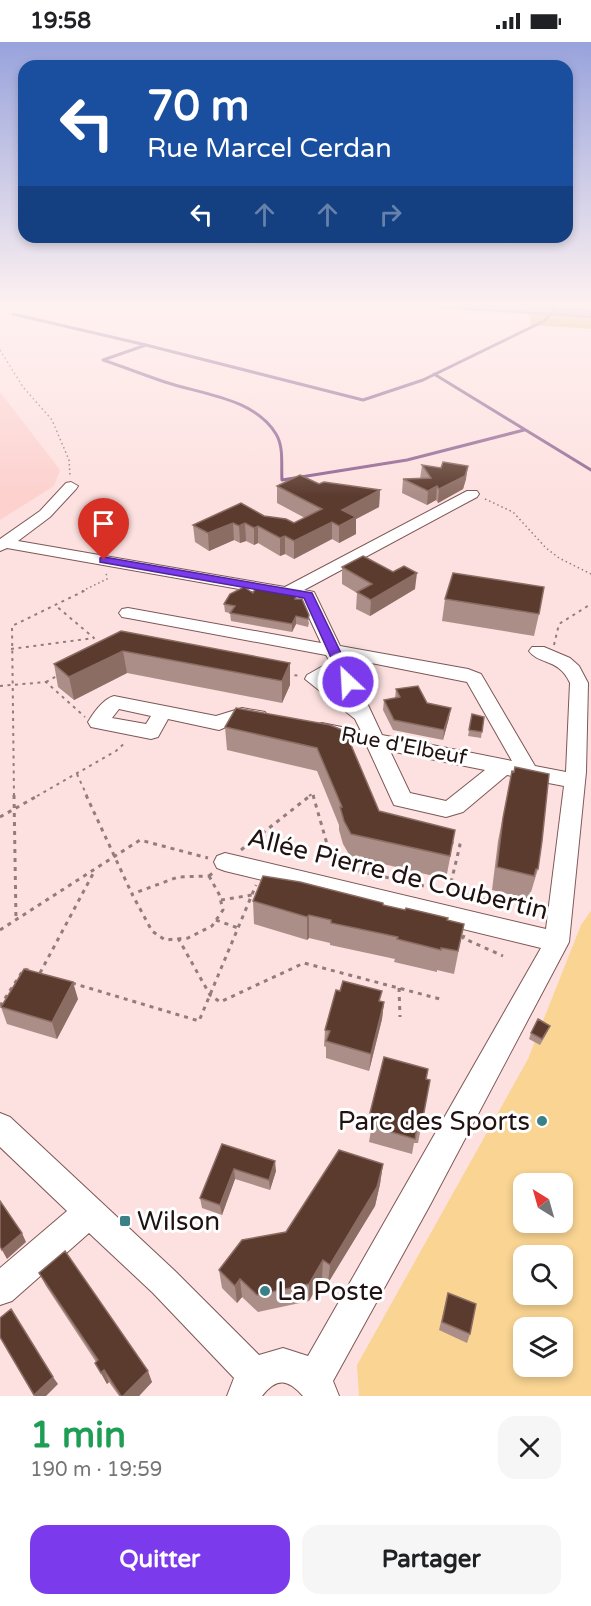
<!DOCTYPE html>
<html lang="fr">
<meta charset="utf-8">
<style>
body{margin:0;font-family:"Varela Round",sans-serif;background:#f6f6f6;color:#202124;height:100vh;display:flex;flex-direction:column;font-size:22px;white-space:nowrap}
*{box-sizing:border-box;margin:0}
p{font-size:20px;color:#757577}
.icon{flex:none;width:33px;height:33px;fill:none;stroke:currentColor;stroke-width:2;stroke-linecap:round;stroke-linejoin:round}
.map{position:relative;height:1354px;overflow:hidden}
.details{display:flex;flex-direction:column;background:#fff;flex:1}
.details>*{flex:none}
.hud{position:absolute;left:18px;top:18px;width:555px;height:183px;border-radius:18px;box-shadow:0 3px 9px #0003;background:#1a4fa0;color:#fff;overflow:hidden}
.needle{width:39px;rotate:323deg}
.controls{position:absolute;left:513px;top:1131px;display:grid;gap:12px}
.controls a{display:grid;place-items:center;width:60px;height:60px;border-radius:12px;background:#fff;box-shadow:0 3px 9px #0003;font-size:30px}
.pin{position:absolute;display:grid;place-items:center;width:51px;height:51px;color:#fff;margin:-62px -26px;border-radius:50% 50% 50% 0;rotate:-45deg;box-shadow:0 0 6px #0007}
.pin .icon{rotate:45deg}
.me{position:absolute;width:66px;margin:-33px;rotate:335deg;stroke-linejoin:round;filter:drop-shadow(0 0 4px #0008)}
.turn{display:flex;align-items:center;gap:21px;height:126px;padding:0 30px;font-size:27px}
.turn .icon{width:78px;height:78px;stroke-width:2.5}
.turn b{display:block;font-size:42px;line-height:51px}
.lanes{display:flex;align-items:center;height:57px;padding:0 30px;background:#0003;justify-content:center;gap:30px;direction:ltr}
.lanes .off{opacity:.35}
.round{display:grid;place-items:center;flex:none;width:63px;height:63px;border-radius:18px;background:#f6f6f6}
.overview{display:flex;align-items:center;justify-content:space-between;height:102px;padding:0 30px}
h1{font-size:36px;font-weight:700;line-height:45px;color:#1e9e55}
.primary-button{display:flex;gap:12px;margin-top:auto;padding:12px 30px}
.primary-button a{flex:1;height:69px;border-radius:18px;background:#7c3aed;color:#fff;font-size:24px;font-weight:700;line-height:69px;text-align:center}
.primary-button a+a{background:#f6f6f6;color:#202124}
.status{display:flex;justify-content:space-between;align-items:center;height:42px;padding:0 30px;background:#fff;direction:ltr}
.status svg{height:16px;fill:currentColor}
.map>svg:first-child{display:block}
.built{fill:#fcd1ce}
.green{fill:#f9d492;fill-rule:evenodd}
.forest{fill:#ddb363}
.water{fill:#c089c9;stroke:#906592;stroke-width:1.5}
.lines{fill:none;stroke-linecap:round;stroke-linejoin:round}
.stream{stroke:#906592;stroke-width:3}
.minor-casing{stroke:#7e5756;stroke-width:2}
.path-far2{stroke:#937d7c;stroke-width:1.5;stroke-dasharray:1.5 3;stroke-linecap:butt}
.path-far1{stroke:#937d7c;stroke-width:2;stroke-dasharray:3 4.5;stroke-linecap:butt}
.path{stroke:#937d7c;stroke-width:3;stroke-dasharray:4 5;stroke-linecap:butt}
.minor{fill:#fff;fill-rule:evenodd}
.wall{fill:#ac8e88}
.shaded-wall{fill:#8c6d64}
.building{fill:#5c3b2f;stroke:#8c6d64;stroke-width:1.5}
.route{fill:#7c3aed;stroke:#51269a;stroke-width:1.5}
.poi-dot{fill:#398187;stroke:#fff;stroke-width:2}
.labels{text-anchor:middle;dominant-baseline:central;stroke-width:6;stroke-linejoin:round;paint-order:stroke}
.street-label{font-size:21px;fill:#211111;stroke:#fff}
.near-street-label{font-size:26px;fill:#211111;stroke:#fff}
.near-poi-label{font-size:26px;fill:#211111;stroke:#fff;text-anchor:start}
</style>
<div class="status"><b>19:58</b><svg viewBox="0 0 49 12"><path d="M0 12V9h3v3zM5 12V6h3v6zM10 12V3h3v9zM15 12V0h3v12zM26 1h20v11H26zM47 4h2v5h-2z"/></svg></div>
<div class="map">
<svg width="591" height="1354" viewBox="0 0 591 1354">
<rect width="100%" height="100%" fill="#fde1e0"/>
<path class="built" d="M0 350 60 428 54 444 0 478Z"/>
<path class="green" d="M591 869V1354H359L357 1323 528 1017 581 883ZM524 1142H562V1180H524ZM524 1214H562V1252H524ZM524 1286H562V1324H524Z"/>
<path class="forest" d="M529 271 591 275V287L531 283Z"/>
<path class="water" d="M420 264H527L591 268V275Z"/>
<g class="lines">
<path class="stream" d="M13 272 146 303 103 318C124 325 144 333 165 340 200 352 255 356 276 392 284 405 281 423 282 438L407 418 524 388
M146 303 363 358 423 338 544 279 554 269
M434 332 591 428"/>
<defs>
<path id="minor" d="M71 440 78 444 76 447 50 475 18 499 285 545 467 449H477L479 452 477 455 304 548 314 550 316 554 340 604 468 627 481 632 535 724 566 730 570 641C559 616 539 623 529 609L532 605H544L570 616 579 624 588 641 586 730 569 900 430 1163 333 1339 339 1354H303C288 1337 277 1335 262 1354H227L234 1336 153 1251 89 1191 12 1259 0 1263V1226L67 1169 0 1105V1071L10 1075 175 1229 259 1313 283 1306 308 1314 541 906 225 829 217 826 214 820 217 814 225 811 546 887 564 744 507 733 463 770 446 775 394 763 367 704 315 693 312 688 315 683 322 681 361 689 355 677 305 637 307 633 330 620 326 613 128 576 122 575 119 571 122 567 128 566 321 601 301 558 7 506 0 509V497L40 469 66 441ZM346 616 467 640 512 719 382 693ZM335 633 342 649 327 637ZM390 709 485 728 446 759 410 751Z
M114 654 216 674 242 666 265 670 268 675 265 680 258 681 238 680 219 688 168 677 158 695 151 697 91 685 88 680C94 670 103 657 114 654ZM119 667 151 674 146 682 112 676Z"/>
</defs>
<use href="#minor" class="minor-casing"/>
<path class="path-far2" d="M553 264 591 266
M0 308 23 345 52 378 69 418 70 434
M485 457 513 470 546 506 559 516 591 532
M82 549 107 537 106 530"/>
<path class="path-far1" d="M554 603 559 582 591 562
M11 607 94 596 55 563
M287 632 300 634
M46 640 57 634
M0 644 46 640 85 675
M77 732 87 754
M14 754 12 584 86 548
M37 754 116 709 126 700
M309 754 313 751 314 754"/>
<path class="path" d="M14 753 16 878
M86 753 132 852
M313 753 333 823 541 871
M0 775 39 753
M241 808 311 753
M209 834 219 852 223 868 212 884 188 896 165 898 152 889 132 852 178 835Z
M209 834 214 830
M449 849 460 803 452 801
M221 858 252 853
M216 878 238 886
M0 888 140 798 208 816
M464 893 463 896 503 914
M178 896 210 953 220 960 304 921 440 957
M40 931 95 828
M72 941 199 979 256 843
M399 946 400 975
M0 964 24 927 32 929"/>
<use href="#minor" class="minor"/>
</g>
<path class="wall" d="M422 423 466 437 463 447 438 461 436 458 427 463 402 451 403 437H420Z
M319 442 380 448 379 465 356 477V492L339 501 332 497 294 517 285 512 280 514 258 501 254 503 246 499 240 501 234 498 209 509 195 500 193 483 264 474 294 481 305 476 277 461V444Z
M342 525 415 547 370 574 356 567 357 551 342 542Z
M253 551 297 557H302L309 581 308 585 296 582 292 590 231 579 230 571 225 570 224 562Z
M445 557 539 572 534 594 442 579Z
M121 589 290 621V643L282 661 127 631 74 658 58 645 54 622Z
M396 647 427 661 449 676 443 698 393 688 383 668 384 658 395 656Z
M472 672 484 675 481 696 468 694Z
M330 683 379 769 451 811 446 837 350 814 343 802 339 788V783L317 729 227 708 225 685Z
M512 729 538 827 531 850H530L528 857 492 848 498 799Z
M253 859 383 863 464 882 454 932 437 928V930L394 920 395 917 330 903V901L309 896 307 898 254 882Z
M78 957 57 997 7 982 1 965Z
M381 960H384L382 977 369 1029 326 1016V1005L324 1004 325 988Z
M548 989 540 1003 529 997 531 991Z
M426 1037 427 1055 418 1101H414L412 1112 369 1100 371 1088 368 1087 370 1071Z
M222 1102 276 1129 270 1148 235 1137 222 1173 202 1166 200 1156Z
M383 1122 380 1142 375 1164 328 1241 322 1236 309 1259 258 1270 242 1255 237 1261 222 1246 219 1228 286 1190Z
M39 1231 152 1340 139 1354H119L109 1340 107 1342 95 1321 96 1320 46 1244Z
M448 1251 470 1292 467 1301 439 1288Z"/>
<path class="shaded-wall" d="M468 424 466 437 463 447 438 461 439 447Z
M437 444 436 458 427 463 428 449Z
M380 448 379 465 356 477V492L339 501V484L342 468Z
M332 480V497L294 517V499Z
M233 481 234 498 209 509 208 491Z
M245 481 246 499 240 501 239 484Z
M258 484V501L254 503V486Z
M285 494V512L280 514V496Z
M417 531 415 547 370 574 371 558Z
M296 574V582L292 590V582Z
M123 609 127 631 74 658 69 635Z
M290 621V643L282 661V639Z
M451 666 449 676 443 698 444 688Z
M309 873V896L307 898V875Z
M73 940 78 957 57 997 52 980Z
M384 960 382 977 369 1029 371 1012Z
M275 1119 276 1129 270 1148 269 1138Z
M383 1122 380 1142 375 1164 328 1241 330 1223Z
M234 1127 235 1137 222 1173 220 1163Z
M22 1191 26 1200 7 1217 2 1208Z
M323 1218 322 1236 309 1259V1242Z
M240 1237 242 1255 237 1261 235 1244Z
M104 1328 109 1340 107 1342 101 1331Z
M148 1329 152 1340 139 1354H123Z
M53 1335 58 1342 46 1354H35L34 1353Z"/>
<path class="building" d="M443 420 468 424 465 434 439 447 437 444 428 449 403 437 431 436 422 423 441 426Z
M300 433 319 442 324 440 380 448 342 468 356 475 339 484 332 480 294 499 285 494 280 496 258 484 254 486 245 481 239 484 233 481 208 491 193 483 241 461 264 474 286 477 294 481 322 467 277 444Z
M363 514 393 530 404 524 417 531 371 558 357 550 372 542 342 525Z
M453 531 544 545 539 572 445 557Z
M244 545 253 551 256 545 297 552 295 557H302L309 573 308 577 296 574 292 582 230 571 235 564 224 562 230 552Z
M121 589 290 621 282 639 123 609 69 635 54 622Z
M418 644 427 661 451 666 444 688 394 678 384 658 400 655 396 647Z
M236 666 330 683 345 689 379 769 455 788 450 814 351 792 344 779 340 765H342L317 706 225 685Z
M472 672 484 675 482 690 469 688Z
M515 725 549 732 542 799 538 827H536L534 834 497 825 503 776 512 729 514 730Z
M263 834 300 840 383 861V863L405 868 406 866 448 876 447 878 464 882 458 909 441 906V908L397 897 398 895 331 881V878L309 873 307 875 253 859Z
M24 927 73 940 52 980 1 965Z
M343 939 382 949 379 959 384 960 371 1012 326 999 330 989 325 988 336 948 340 949Z
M538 977 550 984 542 997 531 991Z
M384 1015 428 1027 426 1037 430 1038 421 1086 417 1085 415 1097 371 1084 374 1072 370 1071Z
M222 1102 275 1119 269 1138 234 1127 220 1163 200 1156Z
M339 1108 383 1122 377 1145 330 1223 323 1218 309 1242 257 1253 240 1237 235 1244 219 1228 242 1198 286 1190Z
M0 1159 22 1191 2 1208 0 1204Z
M65 1209 148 1329 123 1354H121L104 1328 101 1331 95 1321 98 1318 39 1231Z
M448 1251 476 1262 470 1292 442 1280Z
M11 1267 53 1335 34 1353 0 1295V1276Z"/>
<linearGradient id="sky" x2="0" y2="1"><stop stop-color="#98a3dc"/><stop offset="0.58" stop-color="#fef2f1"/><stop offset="1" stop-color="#fef2f1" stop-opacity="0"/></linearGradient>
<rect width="591" height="454" fill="url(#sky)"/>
<path class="route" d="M104 515 312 551 355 640 348 644 342 640 304 556 100 520V516Z"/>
<g class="poi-dot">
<circle cx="542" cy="1079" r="6"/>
<rect x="119" y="1173" width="12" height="12" rx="3"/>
<circle cx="265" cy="1249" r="6"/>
</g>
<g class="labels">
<g class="street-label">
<text transform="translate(404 704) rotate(11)">Rue d'Elbeuf</text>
</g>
<g class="near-street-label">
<text transform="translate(398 832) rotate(14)">Allée Pierre de Coubertin</text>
</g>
<g class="near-poi-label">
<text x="530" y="1079" text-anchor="end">Parc des Sports</text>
<text x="137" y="1179">Wilson</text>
<text x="277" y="1249">La Poste</text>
</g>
</g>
</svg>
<div class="controls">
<a><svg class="needle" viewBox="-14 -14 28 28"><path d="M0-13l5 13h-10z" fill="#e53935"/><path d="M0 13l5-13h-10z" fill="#757577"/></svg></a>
<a><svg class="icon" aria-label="search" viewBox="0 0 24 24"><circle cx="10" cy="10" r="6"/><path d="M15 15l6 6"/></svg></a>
<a><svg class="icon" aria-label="layers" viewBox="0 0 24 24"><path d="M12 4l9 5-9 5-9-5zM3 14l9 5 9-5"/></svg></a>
</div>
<div class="pin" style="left:104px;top:518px;background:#d93025"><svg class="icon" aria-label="arrive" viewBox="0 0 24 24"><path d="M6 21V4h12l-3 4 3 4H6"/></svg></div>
<svg class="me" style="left:348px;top:640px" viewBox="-20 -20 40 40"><circle r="17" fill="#7c3aed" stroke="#fff" stroke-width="3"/><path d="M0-11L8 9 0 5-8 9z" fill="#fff"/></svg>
<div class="hud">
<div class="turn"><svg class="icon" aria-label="left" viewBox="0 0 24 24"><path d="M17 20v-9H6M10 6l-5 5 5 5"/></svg><div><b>70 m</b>Rue Marcel Cerdan</div></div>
<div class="lanes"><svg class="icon" aria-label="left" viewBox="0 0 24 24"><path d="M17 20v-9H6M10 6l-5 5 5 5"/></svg><svg class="icon off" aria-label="ahead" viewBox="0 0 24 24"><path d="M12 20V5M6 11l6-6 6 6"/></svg><svg class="icon off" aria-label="ahead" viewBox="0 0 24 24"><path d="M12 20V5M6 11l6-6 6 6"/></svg><svg class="icon off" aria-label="right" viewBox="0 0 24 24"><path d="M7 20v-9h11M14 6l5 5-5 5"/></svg></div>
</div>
</div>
<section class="details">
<div class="overview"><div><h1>1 min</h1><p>190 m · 19:59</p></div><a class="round"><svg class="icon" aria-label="close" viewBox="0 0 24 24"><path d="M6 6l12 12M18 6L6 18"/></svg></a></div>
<div class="primary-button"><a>Quitter</a><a>Partager</a></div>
</section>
